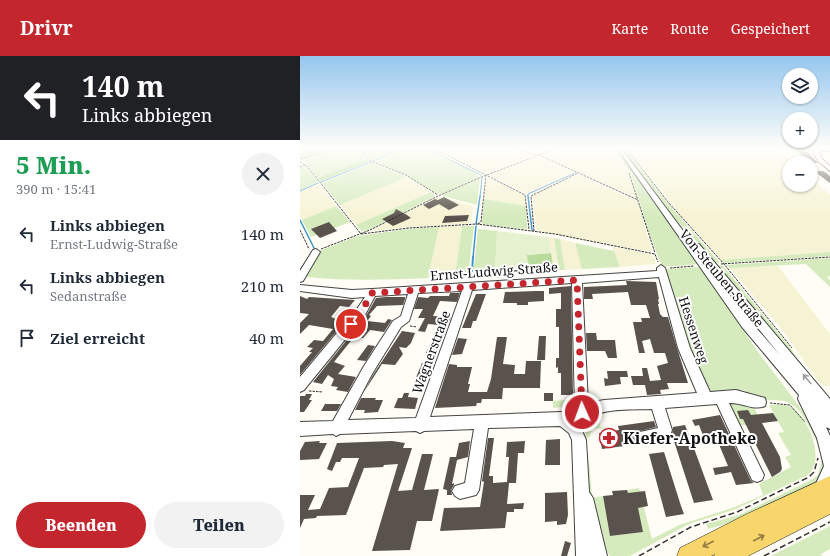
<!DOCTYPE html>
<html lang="de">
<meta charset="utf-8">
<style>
body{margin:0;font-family:"Noto Serif",serif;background:#f2f2f3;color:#1f2937;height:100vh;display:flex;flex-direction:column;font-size:15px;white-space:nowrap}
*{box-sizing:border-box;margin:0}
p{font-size:13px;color:#747a83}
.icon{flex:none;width:22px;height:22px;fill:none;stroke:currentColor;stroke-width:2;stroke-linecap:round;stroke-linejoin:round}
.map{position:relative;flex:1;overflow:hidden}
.sheet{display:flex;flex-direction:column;background:#fff;width:300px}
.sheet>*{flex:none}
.banner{background:#202124;color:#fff;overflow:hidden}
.controls{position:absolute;left:482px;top:12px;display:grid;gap:8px}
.controls a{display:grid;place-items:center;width:36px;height:36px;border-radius:50%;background:#fff;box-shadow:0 1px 3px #0004;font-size:20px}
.pin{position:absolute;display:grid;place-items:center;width:34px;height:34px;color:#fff;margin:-17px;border:2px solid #fff;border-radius:50%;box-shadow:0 1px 4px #0007}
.me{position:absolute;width:44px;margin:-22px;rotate:358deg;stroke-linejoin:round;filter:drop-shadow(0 0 3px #0008)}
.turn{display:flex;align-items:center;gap:14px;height:84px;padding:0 16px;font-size:18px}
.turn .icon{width:52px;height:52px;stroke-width:2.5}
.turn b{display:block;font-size:28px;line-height:34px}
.round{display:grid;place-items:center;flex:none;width:42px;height:42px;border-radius:21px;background:#f2f2f3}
.overview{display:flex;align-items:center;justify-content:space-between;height:68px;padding:0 16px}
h1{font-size:24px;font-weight:800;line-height:30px;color:#1e9e55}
.cta{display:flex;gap:8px;margin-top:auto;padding:8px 16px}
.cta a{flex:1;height:46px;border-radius:24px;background:#c4262e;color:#fff;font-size:16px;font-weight:800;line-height:46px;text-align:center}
.cta a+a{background:#f2f2f3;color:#1f2937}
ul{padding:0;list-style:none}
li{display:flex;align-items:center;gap:12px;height:52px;padding:0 16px}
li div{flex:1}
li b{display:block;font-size:15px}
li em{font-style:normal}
header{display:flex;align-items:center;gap:24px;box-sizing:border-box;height:56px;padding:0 20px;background:#c4262e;color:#fff}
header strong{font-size:19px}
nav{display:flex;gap:22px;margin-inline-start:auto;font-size:14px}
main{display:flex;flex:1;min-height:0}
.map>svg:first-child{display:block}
.farmland{fill:#f6f3d4}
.green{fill:#d5ebbd}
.forest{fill:#b9dc9c}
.pitch{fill:#e6f2cf}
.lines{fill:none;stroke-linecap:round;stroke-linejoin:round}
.stream-far2{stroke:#3f96cf;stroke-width:1}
.stream-far1{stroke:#3f96cf;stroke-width:1.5}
.stream{stroke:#3f96cf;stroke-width:2}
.building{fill:#5a524d}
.minor-casing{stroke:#444;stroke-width:2}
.major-casing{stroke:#222;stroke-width:1}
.path-far1{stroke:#333;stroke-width:1;stroke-dasharray:2.5 1;stroke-linecap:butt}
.path{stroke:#333;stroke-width:1.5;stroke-dasharray:6 3;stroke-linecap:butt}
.minor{fill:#fff;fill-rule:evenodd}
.major{fill:#f9d66b;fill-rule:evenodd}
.oneway{stroke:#a0a0a0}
.oneway2{stroke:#917d42}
.route{stroke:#c4262e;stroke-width:7;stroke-dasharray:0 12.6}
.labels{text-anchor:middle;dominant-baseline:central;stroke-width:4;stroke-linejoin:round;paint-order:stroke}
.street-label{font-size:13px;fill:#111;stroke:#fff}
.near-poi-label{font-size:16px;font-weight:bold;fill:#111;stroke:#fff;text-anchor:start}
</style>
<header>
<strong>Drivr</strong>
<nav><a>Karte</a><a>Route</a><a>Gespeichert</a></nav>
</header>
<main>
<section class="sheet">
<div class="banner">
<div class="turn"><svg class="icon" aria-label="left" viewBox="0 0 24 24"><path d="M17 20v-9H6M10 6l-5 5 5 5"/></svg><div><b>140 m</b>Links abbiegen</div></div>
</div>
<div class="overview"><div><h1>5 Min.</h1><p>390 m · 15:41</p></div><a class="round"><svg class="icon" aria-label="close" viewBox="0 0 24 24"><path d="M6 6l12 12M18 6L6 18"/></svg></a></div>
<ul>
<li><svg class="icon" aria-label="left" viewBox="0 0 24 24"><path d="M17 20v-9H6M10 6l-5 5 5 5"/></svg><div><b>Links abbiegen</b><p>Ernst-Ludwig-Straße</p></div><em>140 m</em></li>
<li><svg class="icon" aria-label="left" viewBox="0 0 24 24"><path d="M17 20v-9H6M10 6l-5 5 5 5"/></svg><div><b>Links abbiegen</b><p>Sedanstraße</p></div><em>210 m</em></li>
<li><svg class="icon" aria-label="arrive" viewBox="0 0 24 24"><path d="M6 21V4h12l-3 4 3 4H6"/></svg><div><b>Ziel erreicht</b></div><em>40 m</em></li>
</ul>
<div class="cta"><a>Beenden</a><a>Teilen</a></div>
</section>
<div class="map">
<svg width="530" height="500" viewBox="0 0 530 500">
<rect width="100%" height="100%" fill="#fffdf5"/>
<path class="farmland" d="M126 92H210L234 99 187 117 142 96Z
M259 92H311L329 118 337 142 240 99Z
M327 92H477L494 107H489V129H511V122L530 139V196L421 204 375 152Z
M238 100 274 116 226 138 190 119Z
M276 119H279L338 146 352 196 239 175 236 173 233 139Z
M107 121 131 136 56 169 40 149Z
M192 122 223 139 225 141 226 150 184 143 186 124Z
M19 128 36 150 2 164 0 160V136Z
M141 141 172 150 173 152 171 167 165 168 110 171 71 175 135 142Z
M162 170 155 220 128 222 139 171Z
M248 181 254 182 259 214H254Z
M260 183 275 187 282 213 265 214Z
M312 191 350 198 354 201 356 208 320 211Z
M478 210 530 278V330H523L516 322 484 276 430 212Z"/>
<path class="green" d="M17 92H33L0 103V96Z
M36 92H55L66 103 18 122 6 107 0 104Z
M58 92H103L72 105Z
M107 92 133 96 176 117 179 121 141 138H137L105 118 74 106Z
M312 92H316L327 106 399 208 362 211 349 177 331 118Z
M321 92H325L367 146 420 207H413L362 147Z
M72 107 107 121 40 149 22 127Z
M6 110 18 126 0 134V112Z
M180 122 177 149 143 140 144 138Z
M131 136 135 139 134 141 68 174 62 175 56 169Z
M184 143 226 150 227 172 224 173 182 168Z
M36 150 50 166 11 181 2 164Z
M162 170H174L168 219 155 220Z
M139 171 128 222C87 224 46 225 5 221L19 195 58 180 109 173Z
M178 173 197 175 195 218 173 219Z
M254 182 260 183 265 214H259Z
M275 187 314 195 320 211 282 213Z
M530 196V200L424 207 421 204Z
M530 202V220L527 221 530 224V231L506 208 430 212 426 209Z
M421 209 424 211 490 291 513 327 416 210Z
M401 211 458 296 515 371 521 391C510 378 507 358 491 348 476 339 460 351 444 334L410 338 395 314 363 213Z
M279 343V349L253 352V345Z
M424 345 452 348 462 367 437 370Z
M469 349C475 349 485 347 491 351 508 361 526 402 508 419L436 453 389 468 330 500H310L305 493 290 442 286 404H289L292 442 303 440 310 480 343 476 327 434 339 432 352 483 379 469 435 451 463 439 459 428 491 411 485 401 491 399 478 377 484 376Z
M298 357 300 371H305V372L292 373 289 382H286L285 371Z
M523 401 525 414 516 428 437 465 408 473 406 468 439 459 511 424 518 419Z
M530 470V493L521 498 522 500H471Z"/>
<path class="forest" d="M66 103 69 106 21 125 18 122Z
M251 197 254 214 228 216 227 199Z"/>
<path class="pitch" d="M197 175 248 181 251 197 227 199 228 216 195 218Z"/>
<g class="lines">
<path class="stream-far2" d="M116 92 134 96 181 119
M73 105 105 92
M21 126 71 106
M0 135 18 127
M180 141 182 122
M228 141V138L275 117"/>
<path class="stream-far1" d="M228 140 232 174
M0 164 14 192
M176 168 180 140
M173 202 176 170"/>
<path class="stream" d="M172 215 173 201"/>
</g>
<path class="building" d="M497 95 508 96 518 107H510Z
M514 115H523L530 120V127Z
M144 141 159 149 149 154 139 148 129 153 123 149 135 143 138 144Z
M96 153 107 159 111 162 93 170 82 163 94 157Z
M169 159 167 165 142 167 145 160Z
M29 166 37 175 20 182 11 173Z
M326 225 356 226 359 243H358L359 248H358L360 258 363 261H368L377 292 388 327H367L369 333 360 334 361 338 347 339 345 329H333L331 320H343L342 312H347L350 325 361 324 357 310 368 307 365 297H354L350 283 342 285 345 297H339L333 266H342L341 262H350L346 249H331L328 236 292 238 293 243H284V231L327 229Z
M271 230 273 339H261V317H258V311L256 312V302H259V271H256V253H261V237L249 238V232Z
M236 235H244V245L228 246V249H217V247H203L205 236Z
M150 237H160L157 246 140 245 133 260 151 261 147 272 136 297H126L139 269 128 268 125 276 118 275 125 262H118L123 253H114L118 241 128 242 130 240H149Z
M176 238H186L176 265H173L171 272H162Z
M0 240 7 243 9 241 55 244 49 251 40 250 31 261H33L32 262 46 264 0 319V310L12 296H9L13 292 7 291 14 284 23 285 33 273 9 269 0 278V267L9 258 0 257Z
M86 241H105V243L103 249 77 250 69 259 71 260 67 265 85 267 88 263 92 264 84 276 70 274 63 282 54 281 34 306 45 310 38 318 56 321 48 336 36 334 38 331 31 330 34 323 28 319 22 328 13 326 66 260 76 242Z
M102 275 115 277 111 287 106 292 99 291 103 298 95 309 82 308 64 336 73 319Z
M286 277H296L297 284H315L317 302H308L305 295H287Z
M239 280H246L245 304H237Z
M197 281H207L203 308 215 309 214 318H225L226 305H241L240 332H203L202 343H182L181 347H177L176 350 135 352 149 308 157 309V311H172L168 328H170L168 336H187L191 323Z
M158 282 167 283 162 298 152 299Z
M68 289 75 290 66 305 57 304Z
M122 307H131L125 324H115Z
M307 315H327L328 321H320L321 328 305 330 304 322 308 323Z
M104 337H109L108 341 118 342 115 353 94 352 98 342H102Z
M244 337H253V345H244Z
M6 338H12L9 344H12L4 356H0V340H5Z
M61 342H76L75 344H83L78 356 64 357 65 354H55Z
M25 348H41L37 355H21Z
M448 354 451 359 473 357 478 365 462 367 480 401 482 413 480 416 472 421 443 363H440L437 355Z
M420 359 451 425 454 427 436 429 431 416 415 419 413 412 428 410 415 379 404 382 399 369 395 370 392 364Z
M354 365 356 371 336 376 339 388 302 393 299 377 319 374 318 370Z
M385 369 392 387 413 444 394 447 372 379 373 371Z
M188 382H194L189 420H193V427L207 426 209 401H206L207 386 225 385 224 397H218L216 427H209L207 448 224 447 223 453H214V456H207L205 472 140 475 144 452 180 451 184 426 182 425Z
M260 383V409H245L246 384Z
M20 385 19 387H27L19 403 0 404V395L5 386Z
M92 385 105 387 103 392H112L98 435 112 434 122 398H133L124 434 139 433 132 465H117L110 494 72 495 98 408 84 409 83 411 64 412 46 459 17 460 16 462 4 463 0 472V439H15L8 454 20 453 29 432 48 431 59 402H42L40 406H36L32 415 27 413 37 387Z
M170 385 168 401 157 404 152 428 154 427V429L151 434 152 439H147V434L143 433 150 401H156L159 387Z
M364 396 381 450 384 458 366 461 349 398Z
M327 434 328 437 345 435 348 450 338 452 343 476 310 480 303 440 313 439 312 435Z
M267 436 268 459 266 468 257 469V465L245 466V437Z
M265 485 271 487 267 500H261Z"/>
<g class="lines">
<defs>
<path id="minor" d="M317 92H321L393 188H399L530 343V373L526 371 530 380V433L527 437 522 440 517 437 514 432 524 410 517 382 498 343 499 339 442 271ZM407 210 480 299 450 265Z
M516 92H530V95H520L519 96 522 103 530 110V115L518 105 513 96Z
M16 193 20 196 3 225 0 226V215L13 194Z
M361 209 365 212 390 292 410 336 436 334 465 342 466 346 465 350C454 355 441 346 429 347L464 419 462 424 457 426 452 424 417 348 365 352 372 374C371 377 369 381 367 383 361 387 346 388 340 386L338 381 340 376 358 372 352 353C329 354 297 351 279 368L286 384 289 436 293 442 307 500H276L272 384 269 377 260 370 188 372 179 434 176 439 160 443 155 440 152 435 155 430 165 427 174 373 124 375 120 377 116 375 40 378 36 380 33 378 0 380V366L33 365 64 310 93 265 101 260 108 238 75 240 65 259 4 334 0 336V321L57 253 65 241 52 242 0 235V229L52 234 72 233 357 215V212ZM359 221 378 292 397 337 304 344 288 347 282 227ZM272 227 275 354 269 360 261 356 130 361 172 234ZM162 235 116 362 48 364 72 318 101 271 109 265 118 237Z"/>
<path id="major" d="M530 420V458L448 500H414L415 498 411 500H377L380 492 447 458Z"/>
</defs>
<use href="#minor" class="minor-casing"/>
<use href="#major" class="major-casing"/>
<path class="path-far1" d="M57 92 70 105 106 119 138 139
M124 92 141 96 225 139 229 173
M213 92 236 99
M312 92 314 94
M326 92 368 146 424 208 492 292
M239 99 338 144
M0 103 35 92
M0 106 7 110 61 178
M0 111 5 109
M329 117 355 197
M178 168 181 166 186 119
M0 174 9 193
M234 175 231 140 278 117
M61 178 109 172 177 168 255 178 355 198 358 206
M21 193 70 174 138 140 179 122 257 92
M421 208 530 201
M370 212 394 210
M110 270 117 271
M9 335 23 336
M470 347 490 349 505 366"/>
<path class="path" d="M339 500 391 471 437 456 509 421 514 416 518 402
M464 500 530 466"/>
<use href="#minor" class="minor"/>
<use href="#major" class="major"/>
</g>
<defs><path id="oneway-shaft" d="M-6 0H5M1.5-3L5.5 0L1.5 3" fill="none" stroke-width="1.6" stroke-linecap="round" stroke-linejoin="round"/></defs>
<use class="oneway" href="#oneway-shaft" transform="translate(507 323) rotate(-130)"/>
<g class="oneway2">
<use href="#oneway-shaft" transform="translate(459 482) rotate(-27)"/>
<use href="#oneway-shaft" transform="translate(408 488) rotate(153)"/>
</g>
<linearGradient id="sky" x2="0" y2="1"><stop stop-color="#95c6ee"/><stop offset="0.57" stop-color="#fffefa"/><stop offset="1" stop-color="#fffefa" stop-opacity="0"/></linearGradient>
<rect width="530" height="162" fill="url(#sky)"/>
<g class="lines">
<path class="route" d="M51 268 61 256 72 237 277 224 282 356"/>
</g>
<defs>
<symbol id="pharmacy-ring" viewBox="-11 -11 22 22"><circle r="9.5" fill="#fff" stroke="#c4262e" stroke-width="1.5"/><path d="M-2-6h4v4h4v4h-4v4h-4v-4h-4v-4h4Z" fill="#c4262e"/></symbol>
</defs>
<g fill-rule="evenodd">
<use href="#pharmacy-ring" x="298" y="371" width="22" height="22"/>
</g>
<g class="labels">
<g class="street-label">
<text transform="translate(194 215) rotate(-4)">Ernst-Ludwig-Straße</text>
<text transform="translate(422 222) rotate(50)">Von-Steuben-Straße</text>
<text transform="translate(394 274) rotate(72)">Hessenweg</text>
<text transform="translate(131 296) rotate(-70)">Wagnerstraße</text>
</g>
<g class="near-poi-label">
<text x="323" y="382">Kiefer-Apotheke</text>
</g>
</g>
</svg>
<div class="controls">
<a><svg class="icon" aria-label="layers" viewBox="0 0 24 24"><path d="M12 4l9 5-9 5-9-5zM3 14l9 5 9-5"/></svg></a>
<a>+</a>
<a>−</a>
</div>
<div class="pin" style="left:51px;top:268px;background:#d93025"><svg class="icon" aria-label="arrive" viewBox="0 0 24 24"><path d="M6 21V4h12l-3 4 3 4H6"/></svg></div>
<svg class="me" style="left:282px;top:356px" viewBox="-20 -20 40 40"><circle r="17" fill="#c4262e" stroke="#fff" stroke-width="3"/><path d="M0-11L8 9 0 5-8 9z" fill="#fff"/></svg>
</div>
</main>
